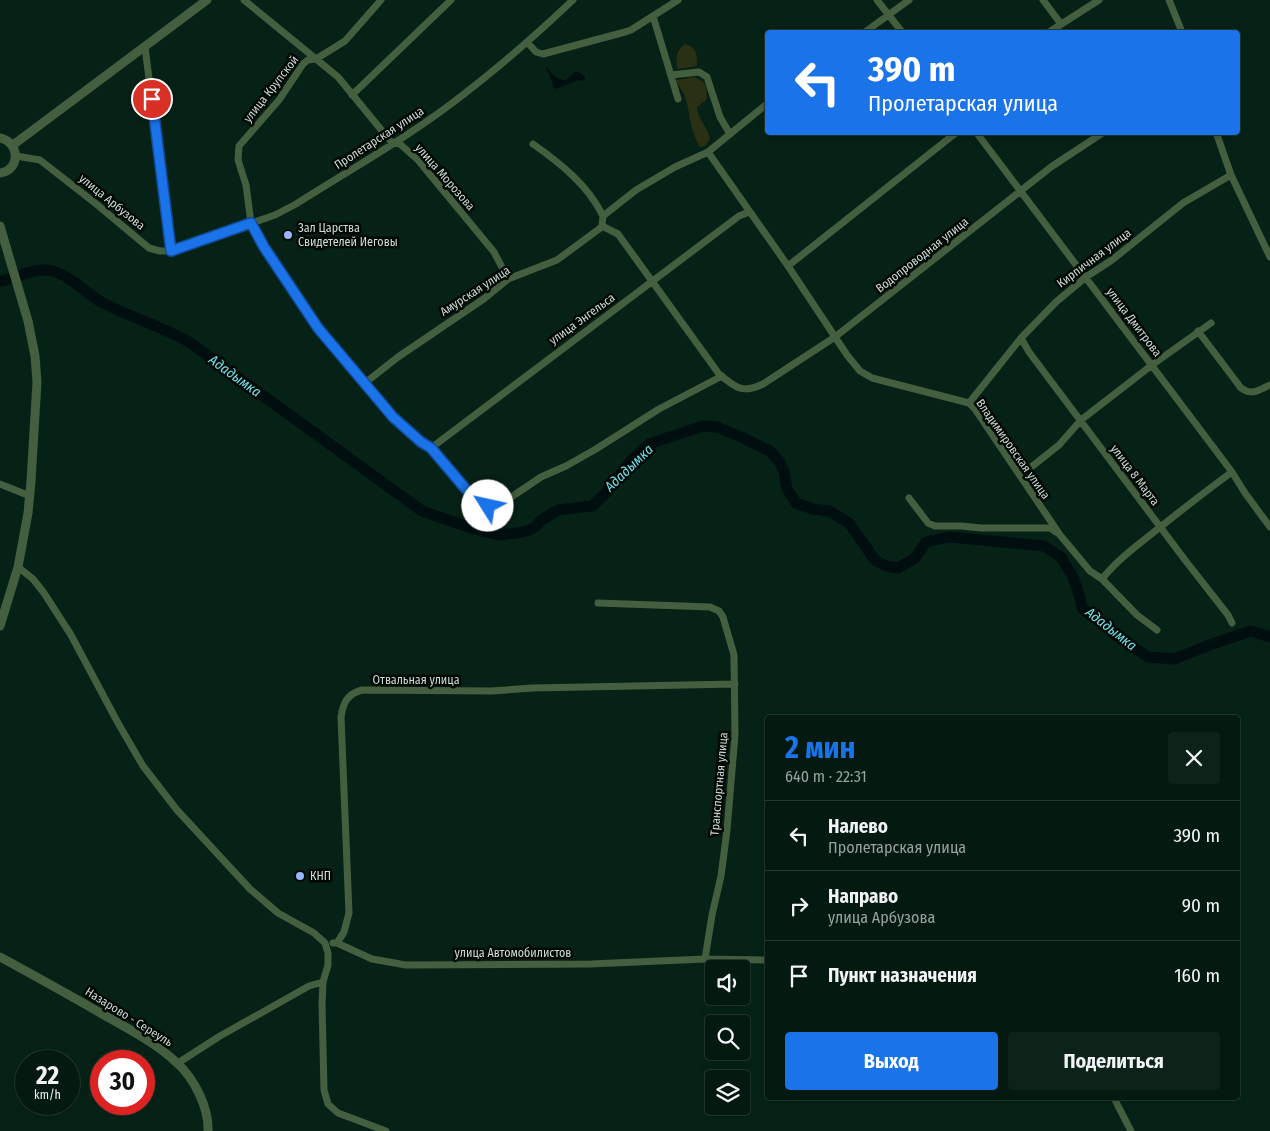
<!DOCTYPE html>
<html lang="ru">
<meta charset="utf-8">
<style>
body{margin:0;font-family:"Fira Sans Condensed",sans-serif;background:#0d2319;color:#f1f3f6;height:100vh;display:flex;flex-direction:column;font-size:19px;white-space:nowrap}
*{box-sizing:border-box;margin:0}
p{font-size:16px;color:#97a19f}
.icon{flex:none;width:28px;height:28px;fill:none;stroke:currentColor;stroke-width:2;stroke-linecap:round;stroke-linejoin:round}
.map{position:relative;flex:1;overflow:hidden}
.sheet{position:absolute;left:765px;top:715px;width:475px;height:385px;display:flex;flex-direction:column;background:#041a10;border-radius:5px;box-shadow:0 2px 8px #0003,0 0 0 1px #253830}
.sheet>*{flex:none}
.top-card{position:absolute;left:765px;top:30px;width:475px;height:105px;border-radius:5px;box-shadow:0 2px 8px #0003,0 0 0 1px #253830;background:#1a73e8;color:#fff;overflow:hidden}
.fabs{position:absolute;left:705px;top:960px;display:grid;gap:10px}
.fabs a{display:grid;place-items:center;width:45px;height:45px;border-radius:5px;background:#041a10;box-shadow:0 2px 8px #0003,0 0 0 1px #253830;font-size:25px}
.speed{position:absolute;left:15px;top:1050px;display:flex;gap:10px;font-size:25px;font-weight:700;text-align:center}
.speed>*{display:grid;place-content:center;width:65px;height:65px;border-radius:50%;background:#041a10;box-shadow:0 2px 8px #0003,0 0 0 1px #253830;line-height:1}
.speed small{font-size:12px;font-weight:400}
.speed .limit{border:8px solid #d22;background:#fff;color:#111}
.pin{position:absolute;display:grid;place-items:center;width:42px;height:42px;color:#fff;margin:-21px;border:2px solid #fff;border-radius:50%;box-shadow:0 1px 5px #0007}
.me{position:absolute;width:55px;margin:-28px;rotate:305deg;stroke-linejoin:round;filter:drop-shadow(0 0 4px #0008)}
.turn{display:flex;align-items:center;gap:18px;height:105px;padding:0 20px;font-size:22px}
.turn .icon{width:65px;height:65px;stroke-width:2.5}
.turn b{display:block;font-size:35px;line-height:42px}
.round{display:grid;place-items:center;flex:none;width:52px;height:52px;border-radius:5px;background:#0d2319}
.summary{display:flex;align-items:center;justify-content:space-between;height:85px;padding:0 20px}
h1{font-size:30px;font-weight:700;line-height:38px;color:#1a73e8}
.primary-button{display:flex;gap:10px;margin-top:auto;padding:10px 20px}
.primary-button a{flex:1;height:58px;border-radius:5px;background:#1a73e8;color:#fff;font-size:20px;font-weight:700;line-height:58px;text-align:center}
.primary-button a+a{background:#0d2319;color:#f1f3f6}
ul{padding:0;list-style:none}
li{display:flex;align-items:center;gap:15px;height:70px;padding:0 20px;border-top:1px solid #253830}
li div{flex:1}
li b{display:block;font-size:19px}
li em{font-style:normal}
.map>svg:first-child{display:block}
.green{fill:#293013}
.water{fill:#000e10}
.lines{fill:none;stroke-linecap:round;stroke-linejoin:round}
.river{stroke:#000e10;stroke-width:11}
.minor{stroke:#445f3f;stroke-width:7}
.tertiary{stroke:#445f3f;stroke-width:9}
.route-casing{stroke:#114b97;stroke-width:12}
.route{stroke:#1a73e8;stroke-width:9}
.poi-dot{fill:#96b6fd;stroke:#020905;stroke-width:2}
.labels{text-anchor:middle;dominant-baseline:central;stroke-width:5;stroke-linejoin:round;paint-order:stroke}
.street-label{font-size:12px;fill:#cddcd4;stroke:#020905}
.poi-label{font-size:12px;fill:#cddcd4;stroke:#020905;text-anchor:start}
.water-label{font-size:14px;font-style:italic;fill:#72e2ec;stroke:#020905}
</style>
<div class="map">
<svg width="1270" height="1131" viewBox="0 0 1270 1131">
<rect width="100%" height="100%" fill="#062216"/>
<path class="green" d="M685 44C697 48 697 54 697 66L678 69C675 57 676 51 685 44Z
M694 77C705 81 709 87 706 100L697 107C697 118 708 127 710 139L705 146 700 147C689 130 691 114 685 97 683 90 678 87 676 80Z"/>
<path class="water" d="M546 66C551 73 556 80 566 80L576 71 582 74 586 78 583 81 578 80 556 89 553 86C552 78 547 73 546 66Z"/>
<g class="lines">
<path class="river" d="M0 281C17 279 35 266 53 271 69 275 86 293 101 302 129 317 161 326 189 342L422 511 474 529 499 535 517 533 530 530 536 526 542 520 558 510 592 506 605 494 630 462 649 444 703 426 717 427 743 438 770 451 779 461 784 471 787 489 796 503 813 509 829 511 849 523 875 560 886 566 898 568 915 558 926 542 949 537 1044 546 1061 557 1073 577 1080 598 1082 608 1118 637 1148 657 1174 659 1215 643 1251 631 1270 637"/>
<path class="minor" d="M244 0 338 77 392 143 400 144 418 160 494 252 508 279
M381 0 345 41 316 59 308 60 303 64 279 100 239 146 238 160 246 185 251 223 264 247 318 328 393 417 421 442 431 448 476 501 488 506 501 504 541 477 566 466 596 449 659 409 722 376
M877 0 902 32
M1043 0 1061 24
M1169 0 1182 32
M653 16 678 99
M865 32 909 0
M1049 32 1099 0
M527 42 536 52 543 54 625 32 631 30 678 0
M145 47 171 251
M671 75 699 72 707 77 720 117 730 134
M352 95 451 0
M976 132 1232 472 1245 493 1270 527
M1216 132 1231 175 1270 257
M533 144C560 163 588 185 603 216
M708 152 788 266 847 355 860 371 872 378 969 403 975 409 1060 535 1090 571 1102 579 1137 615 1157 630
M16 156 40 160 95 203 149 248 160 251H171L275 215 296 204C353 168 412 135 464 94 502 65 538 33 573 0
M602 226 618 234 719 374C736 388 742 394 763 384L835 337 1051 167 1104 132
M788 266 957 132
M1198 331 1241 388C1252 396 1259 390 1270 385
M1021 338 1029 352 1185 560 1228 615 1232 623
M365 383 398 357 485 298 508 279 557 260 599 229 602 226 603 216 636 190 675 167 708 152 768 103
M969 403 1021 338 1056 302 1086 277 1112 260 1183 203 1231 175
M431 448 739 216 749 212
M1020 476 1059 445 1081 420 1152 365 1211 323
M0 484 30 496
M909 498 928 523 935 526H961L981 528H1050L1056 532
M18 567 33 579 44 593 71 635 118 723 143 766 177 810 250 889 278 913 314 933 325 943 328 953V965L323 982 322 1004 324 1090 328 1104 338 1113 386 1131
M1102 579C1118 559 1139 544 1159 528 1183 509 1207 490 1232 472
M598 603 710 607 719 611 723 617 734 655 735 735 727 830 721 876 712 915 705 959
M333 943H337L372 959 406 965 591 964 705 959 768 960
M337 943 344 932 349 913 341 717C343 703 347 694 362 690L491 691 533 688 735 684
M178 1063 220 1036 309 986 323 982
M1114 1098 1131 1131"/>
<path class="tertiary" d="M0 138C20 142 21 170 0 173
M13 145 207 0
M0 226 28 321 35 356 37 382 31 481 28 513 18 567 0 626
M0 957C35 976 69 995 104 1015 127 1028 158 1044 177 1063 194 1078 209 1108 208 1131"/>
</g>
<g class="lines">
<defs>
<path id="route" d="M152 99 171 251 251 223 264 247 318 328 393 417 421 442 431 448 476 501 488 506"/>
</defs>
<use href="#route" class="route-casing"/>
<use href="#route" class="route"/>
</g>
<g class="poi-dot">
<circle cx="288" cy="235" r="5"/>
<circle cx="300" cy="876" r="5"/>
</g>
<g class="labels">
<g class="street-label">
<text transform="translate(271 89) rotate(-52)">улица Крупской</text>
<text transform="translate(379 138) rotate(-33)">Пролетарская улица</text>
<text transform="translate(445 177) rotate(49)">улица Морозова</text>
<text transform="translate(112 202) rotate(39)">улица Арбузова</text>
<text transform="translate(922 255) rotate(-38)">Водопроводная улица</text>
<text transform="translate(1094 258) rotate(-37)">Кирпичная улица</text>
<text transform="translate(475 291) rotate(-33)">Амурская улица</text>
<text transform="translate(582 319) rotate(-36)">улица Энгельса</text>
<text transform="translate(1134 322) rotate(53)">улица Дмитрова</text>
<text transform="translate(1013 449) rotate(55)">Владимировская улица</text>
<text transform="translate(1135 475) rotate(53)">улица 8 Марта</text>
<text x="416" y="680">Отвальная улица</text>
<text transform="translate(719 784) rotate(-85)">Транспортная улица</text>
<text x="513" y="953">улица Автомобилистов</text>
<text transform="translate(129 1017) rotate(32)">Назарово - Сереуль</text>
</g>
<g class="poi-label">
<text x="298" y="228">Зал Царства<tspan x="298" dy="14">Свидетелей Иеговы</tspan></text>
<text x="310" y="876">КНП</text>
</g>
<g class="water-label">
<text transform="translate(235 376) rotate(36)">Ададымка</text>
<text transform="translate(629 468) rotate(-44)">Ададымка</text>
<text transform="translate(1111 629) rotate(38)">Ададымка</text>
</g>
</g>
</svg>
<div class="fabs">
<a><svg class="icon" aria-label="sound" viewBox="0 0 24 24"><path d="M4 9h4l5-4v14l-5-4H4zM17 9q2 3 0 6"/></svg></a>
<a><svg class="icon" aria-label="search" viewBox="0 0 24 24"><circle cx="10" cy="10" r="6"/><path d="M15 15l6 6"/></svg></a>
<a><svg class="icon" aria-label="layers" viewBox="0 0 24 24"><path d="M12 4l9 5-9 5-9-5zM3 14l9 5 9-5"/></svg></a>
</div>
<div class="speed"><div>22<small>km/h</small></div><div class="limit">30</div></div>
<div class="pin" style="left:152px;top:99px;background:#d93025"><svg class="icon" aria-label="arrive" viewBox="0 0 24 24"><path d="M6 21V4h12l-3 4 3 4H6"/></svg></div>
<svg class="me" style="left:488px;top:506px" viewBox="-20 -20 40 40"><circle r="19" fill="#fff"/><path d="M0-13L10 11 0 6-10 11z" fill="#1a73e8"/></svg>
<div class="top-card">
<div class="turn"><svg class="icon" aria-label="left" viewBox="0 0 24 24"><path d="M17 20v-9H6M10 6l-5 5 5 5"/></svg><div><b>390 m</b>Пролетарская улица</div></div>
</div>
<section class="sheet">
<div class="summary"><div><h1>2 мин</h1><p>640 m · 22:31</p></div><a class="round"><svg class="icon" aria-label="close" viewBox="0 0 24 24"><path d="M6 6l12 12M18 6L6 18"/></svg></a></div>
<ul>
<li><svg class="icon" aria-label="left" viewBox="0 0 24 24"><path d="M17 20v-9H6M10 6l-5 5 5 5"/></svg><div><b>Налево</b><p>Пролетарская улица</p></div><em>390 m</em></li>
<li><svg class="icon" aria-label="right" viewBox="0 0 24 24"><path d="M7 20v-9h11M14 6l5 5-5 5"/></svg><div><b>Направо</b><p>улица Арбузова</p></div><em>90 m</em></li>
<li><svg class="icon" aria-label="arrive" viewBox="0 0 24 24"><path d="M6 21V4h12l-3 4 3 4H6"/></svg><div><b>Пункт назначения</b></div><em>160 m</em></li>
</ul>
<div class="primary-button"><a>Выход</a><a>Поделиться</a></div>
</section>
</div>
